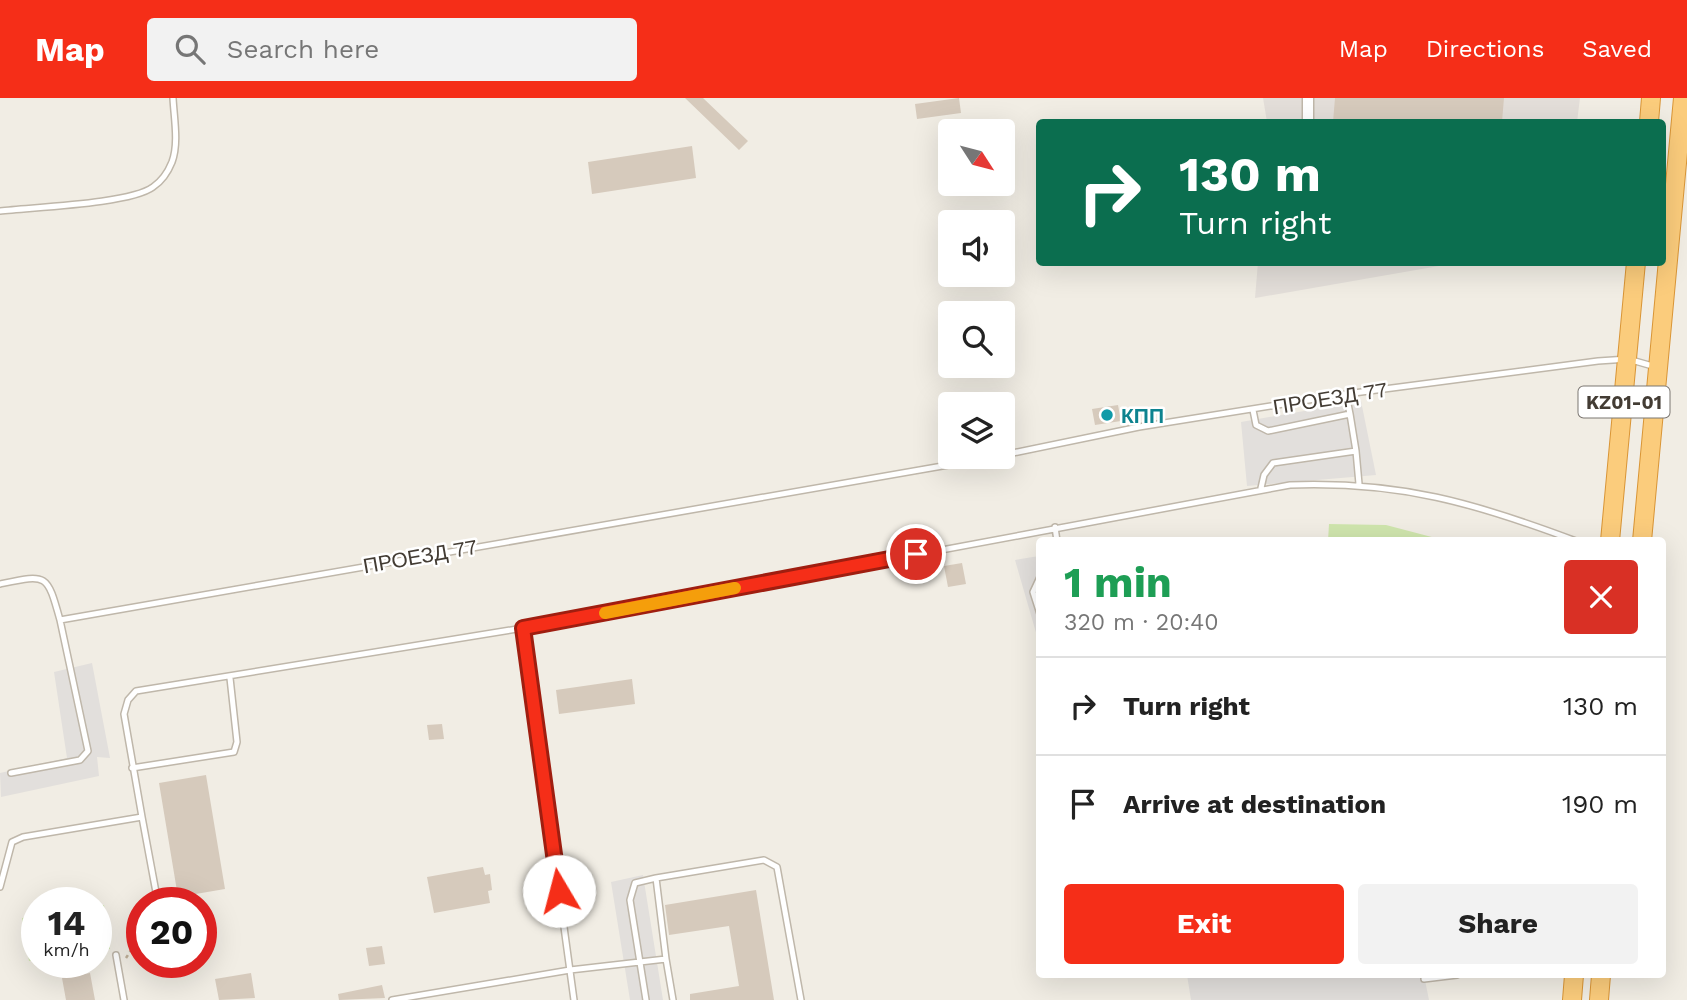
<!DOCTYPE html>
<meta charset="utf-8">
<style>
body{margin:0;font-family:"Work Sans",sans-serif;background:#f2f2f2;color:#222;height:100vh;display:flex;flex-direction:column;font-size:26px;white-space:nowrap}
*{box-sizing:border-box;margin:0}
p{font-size:23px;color:#767676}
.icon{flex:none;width:38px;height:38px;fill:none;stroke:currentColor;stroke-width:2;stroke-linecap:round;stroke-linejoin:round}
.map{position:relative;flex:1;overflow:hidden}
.panel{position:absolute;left:1036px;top:439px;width:630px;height:441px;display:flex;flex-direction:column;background:#fff;border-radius:7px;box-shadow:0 7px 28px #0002}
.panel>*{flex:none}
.top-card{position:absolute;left:1036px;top:21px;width:630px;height:147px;border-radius:7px;box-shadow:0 7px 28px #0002;background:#0b6e4f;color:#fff;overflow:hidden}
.needle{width:46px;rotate:126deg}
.fabs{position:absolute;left:938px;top:21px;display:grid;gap:14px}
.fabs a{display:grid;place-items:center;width:77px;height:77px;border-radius:7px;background:#fff;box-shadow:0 7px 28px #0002;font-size:35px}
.speed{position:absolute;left:21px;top:789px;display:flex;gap:14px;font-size:35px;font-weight:700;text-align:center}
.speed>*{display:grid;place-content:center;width:91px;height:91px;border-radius:50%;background:#fff;box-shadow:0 7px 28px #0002;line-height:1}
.speed small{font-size:18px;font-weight:400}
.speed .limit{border:10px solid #d22;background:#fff;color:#111}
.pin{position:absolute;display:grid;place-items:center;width:60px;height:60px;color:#fff;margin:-30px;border:4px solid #fff;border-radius:50%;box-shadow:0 2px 7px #0007}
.me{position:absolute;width:77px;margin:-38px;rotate:352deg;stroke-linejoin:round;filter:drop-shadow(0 0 5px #0008)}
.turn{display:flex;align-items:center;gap:24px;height:147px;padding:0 28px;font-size:32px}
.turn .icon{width:91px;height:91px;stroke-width:2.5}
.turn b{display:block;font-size:49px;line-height:60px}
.round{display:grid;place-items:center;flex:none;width:74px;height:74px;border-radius:7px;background:#f2f2f2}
.head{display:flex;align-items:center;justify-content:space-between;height:119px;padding:0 28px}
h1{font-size:42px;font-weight:700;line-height:52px;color:#1e9e55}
.cta{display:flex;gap:14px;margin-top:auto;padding:14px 28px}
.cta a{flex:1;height:80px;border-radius:7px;background:#f52e18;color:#fff;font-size:28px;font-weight:700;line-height:80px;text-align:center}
.cta a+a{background:#f2f2f2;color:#222}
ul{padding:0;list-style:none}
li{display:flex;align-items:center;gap:21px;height:98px;padding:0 28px;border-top:2px solid #e0e0e0}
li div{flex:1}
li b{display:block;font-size:26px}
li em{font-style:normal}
header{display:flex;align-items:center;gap:42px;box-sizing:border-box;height:98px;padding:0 35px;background:#f52e18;color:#fff}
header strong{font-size:33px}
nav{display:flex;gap:38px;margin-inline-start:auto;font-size:24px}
.search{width:490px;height:63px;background:#f2f2f2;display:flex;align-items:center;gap:18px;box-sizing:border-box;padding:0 24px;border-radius:7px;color:#767676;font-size:26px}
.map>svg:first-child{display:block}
.industrial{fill:#e3ded9}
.green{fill:#cfe5ad}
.parking{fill:#e2dfdc}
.building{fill:#d6cabc}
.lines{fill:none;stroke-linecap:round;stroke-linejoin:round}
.service-casing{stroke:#bfb7aa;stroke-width:8}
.minor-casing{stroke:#bfb7aa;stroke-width:13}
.trunk-casing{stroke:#d99536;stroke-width:20}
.path{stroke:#beaf98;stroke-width:2.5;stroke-dasharray:3.5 3.5;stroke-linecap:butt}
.service{stroke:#fff;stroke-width:5}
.minor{stroke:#fff;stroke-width:10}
.trunk{stroke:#fbcc7c;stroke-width:18}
.route-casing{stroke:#9f1e10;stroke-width:18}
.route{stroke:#f52e18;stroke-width:12}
.slow{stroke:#f59e0b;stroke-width:12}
.culture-dot{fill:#0f9aa8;stroke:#fff;stroke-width:2.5}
.labels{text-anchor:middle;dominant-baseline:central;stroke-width:5;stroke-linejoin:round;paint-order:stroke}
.shield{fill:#fff;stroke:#7b7671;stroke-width:2}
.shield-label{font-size:19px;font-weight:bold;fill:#433c34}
.street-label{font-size:21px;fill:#433c34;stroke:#fff}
.culture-label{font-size:21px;font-weight:bold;fill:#0d838f;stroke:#fff;text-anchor:start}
</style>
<header>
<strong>Map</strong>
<div class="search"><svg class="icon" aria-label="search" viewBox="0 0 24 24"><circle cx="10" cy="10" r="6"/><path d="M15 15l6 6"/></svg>Search here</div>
<nav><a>Map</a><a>Directions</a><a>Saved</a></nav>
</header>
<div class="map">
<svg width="1687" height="902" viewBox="0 0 1687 902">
<rect width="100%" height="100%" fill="#f1ede4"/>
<path class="industrial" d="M1263 0H1580L1577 24H1267Z
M1258 164H1456V165L1255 200Z"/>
<path class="green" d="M1329 426 1386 427 1447 443H1328Z
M104 807 110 851 96 853V808Z
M37 817V862L29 863 22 820Z"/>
<path class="parking" d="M1361 303 1376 377 1247 388 1241 324Z
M1039 458V545L1015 462Z
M92 565 110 660 97 659 99 678 1 699 0 675 67 660 54 574Z
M643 777 663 902H630L611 784Z
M1187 877H1424L1429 902H1191Z"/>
<path class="building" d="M685 0H703L748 43 739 52Z
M959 0 961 15 917 21 915 6Z
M1335 0H1504L1502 24H1333Z
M692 48 696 80 592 96 588 64Z
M1118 307 1121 323 1095 327 1092 311Z
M962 465 966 486 948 489 944 468Z
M632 581 635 606 559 616 556 592Z
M442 626 444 641 429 642 427 627Z
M206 677 225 791 178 799 159 685Z
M483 769 485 777 490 776 492 792 488 793 490 805 434 815 427 779Z
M756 792 774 902H690V896L739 888 729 828 669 837 665 807Z
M382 848 385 866 369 868 366 850Z
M90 875 95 902H66L62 880Z
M251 875 255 900 219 902 215 881Z
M382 887 385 900 339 902 338 896Z"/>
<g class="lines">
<defs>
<path id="service" d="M0 113C33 109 130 106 153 89 162 83 168 74 172 64 179 45 174 20 173 0
M1346 296 1350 316
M1253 312 1256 327 1268 333 1350 316 1356 353 1273 365 1264 377 1261 390
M1356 353 1359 386
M1003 357 1139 329 1346 296 1598 263 1628 261 1656 269
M1055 429 1057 443
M1040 479 1033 494 1040 516
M0 486C47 476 47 475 60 522
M523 530 574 902
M132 670 234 654 237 644 230 580
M11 675 80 662 88 653 60 522 994 359
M142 719 158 805
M0 789 12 744 23 739 142 719 124 616 128 602 136 593 523 530 1290 387C1400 383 1475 405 1576 443
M116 857 124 902
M666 861 656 780 764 762 777 769 801 902
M1424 881 1457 877
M392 902 570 872 666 861 673 902
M646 902 630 802 635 785 656 780"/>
<path id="minor" d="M1308 24V0"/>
<path id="trunk" d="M1649 24 1651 0
M1610 443 1636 164
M1642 443 1683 0
M1572 902 1574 877
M1599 902 1601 877"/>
</defs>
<use href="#service" class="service-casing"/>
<use href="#minor" class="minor-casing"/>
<use href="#trunk" class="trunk-casing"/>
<path class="path" d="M126 860 142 835"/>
<use href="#service" class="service"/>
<use href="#minor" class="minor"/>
<use href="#trunk" class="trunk"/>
</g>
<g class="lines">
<defs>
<path id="route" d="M559 793 523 530 916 456"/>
</defs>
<use href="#route" class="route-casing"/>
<use href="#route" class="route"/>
<path class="slow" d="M605 515 735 490"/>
</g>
<circle class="culture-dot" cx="1107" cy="317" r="7"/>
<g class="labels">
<rect class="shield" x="1578.5" y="288.5" width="91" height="31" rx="5"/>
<g class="shield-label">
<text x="1624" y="304">KZ01-01</text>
</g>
<g class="street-label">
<text transform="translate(1330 300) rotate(-9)">ПРОЕЗД 77</text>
<text transform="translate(420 458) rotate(-10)">ПРОЕЗД 77</text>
</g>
<g class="culture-label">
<text x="1121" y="317">КПП</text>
</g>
</g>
</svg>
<div class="fabs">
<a><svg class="needle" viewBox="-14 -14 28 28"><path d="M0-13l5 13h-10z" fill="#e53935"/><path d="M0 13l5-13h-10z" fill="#767676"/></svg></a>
<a><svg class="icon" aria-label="sound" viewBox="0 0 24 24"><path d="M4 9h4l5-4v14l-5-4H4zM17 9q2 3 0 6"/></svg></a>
<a><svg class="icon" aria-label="search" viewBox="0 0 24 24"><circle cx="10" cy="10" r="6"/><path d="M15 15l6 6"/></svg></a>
<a><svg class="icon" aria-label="layers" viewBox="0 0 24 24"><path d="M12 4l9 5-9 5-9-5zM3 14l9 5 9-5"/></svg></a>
</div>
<div class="speed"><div>14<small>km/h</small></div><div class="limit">20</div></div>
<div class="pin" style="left:916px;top:456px;background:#d93025"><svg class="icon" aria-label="arrive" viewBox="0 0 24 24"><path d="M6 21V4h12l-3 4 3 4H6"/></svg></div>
<svg class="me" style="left:559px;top:793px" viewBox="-20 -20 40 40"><circle r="19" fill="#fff"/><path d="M0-13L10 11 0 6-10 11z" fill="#f52e18"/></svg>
<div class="top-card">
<div class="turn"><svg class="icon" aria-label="right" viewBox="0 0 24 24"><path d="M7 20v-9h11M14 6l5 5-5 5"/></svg><div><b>130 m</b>Turn right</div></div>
</div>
<section class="panel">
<div class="head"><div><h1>1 min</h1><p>320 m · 20:40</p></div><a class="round" style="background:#d93025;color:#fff"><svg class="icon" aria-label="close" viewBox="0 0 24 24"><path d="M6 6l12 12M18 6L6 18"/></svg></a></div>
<ul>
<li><svg class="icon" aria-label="right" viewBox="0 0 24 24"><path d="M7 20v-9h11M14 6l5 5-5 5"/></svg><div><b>Turn right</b></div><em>130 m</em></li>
<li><svg class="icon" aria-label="arrive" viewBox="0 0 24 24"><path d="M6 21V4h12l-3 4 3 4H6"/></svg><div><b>Arrive at destination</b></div><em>190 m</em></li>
</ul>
<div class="cta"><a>Exit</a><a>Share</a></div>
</section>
</div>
